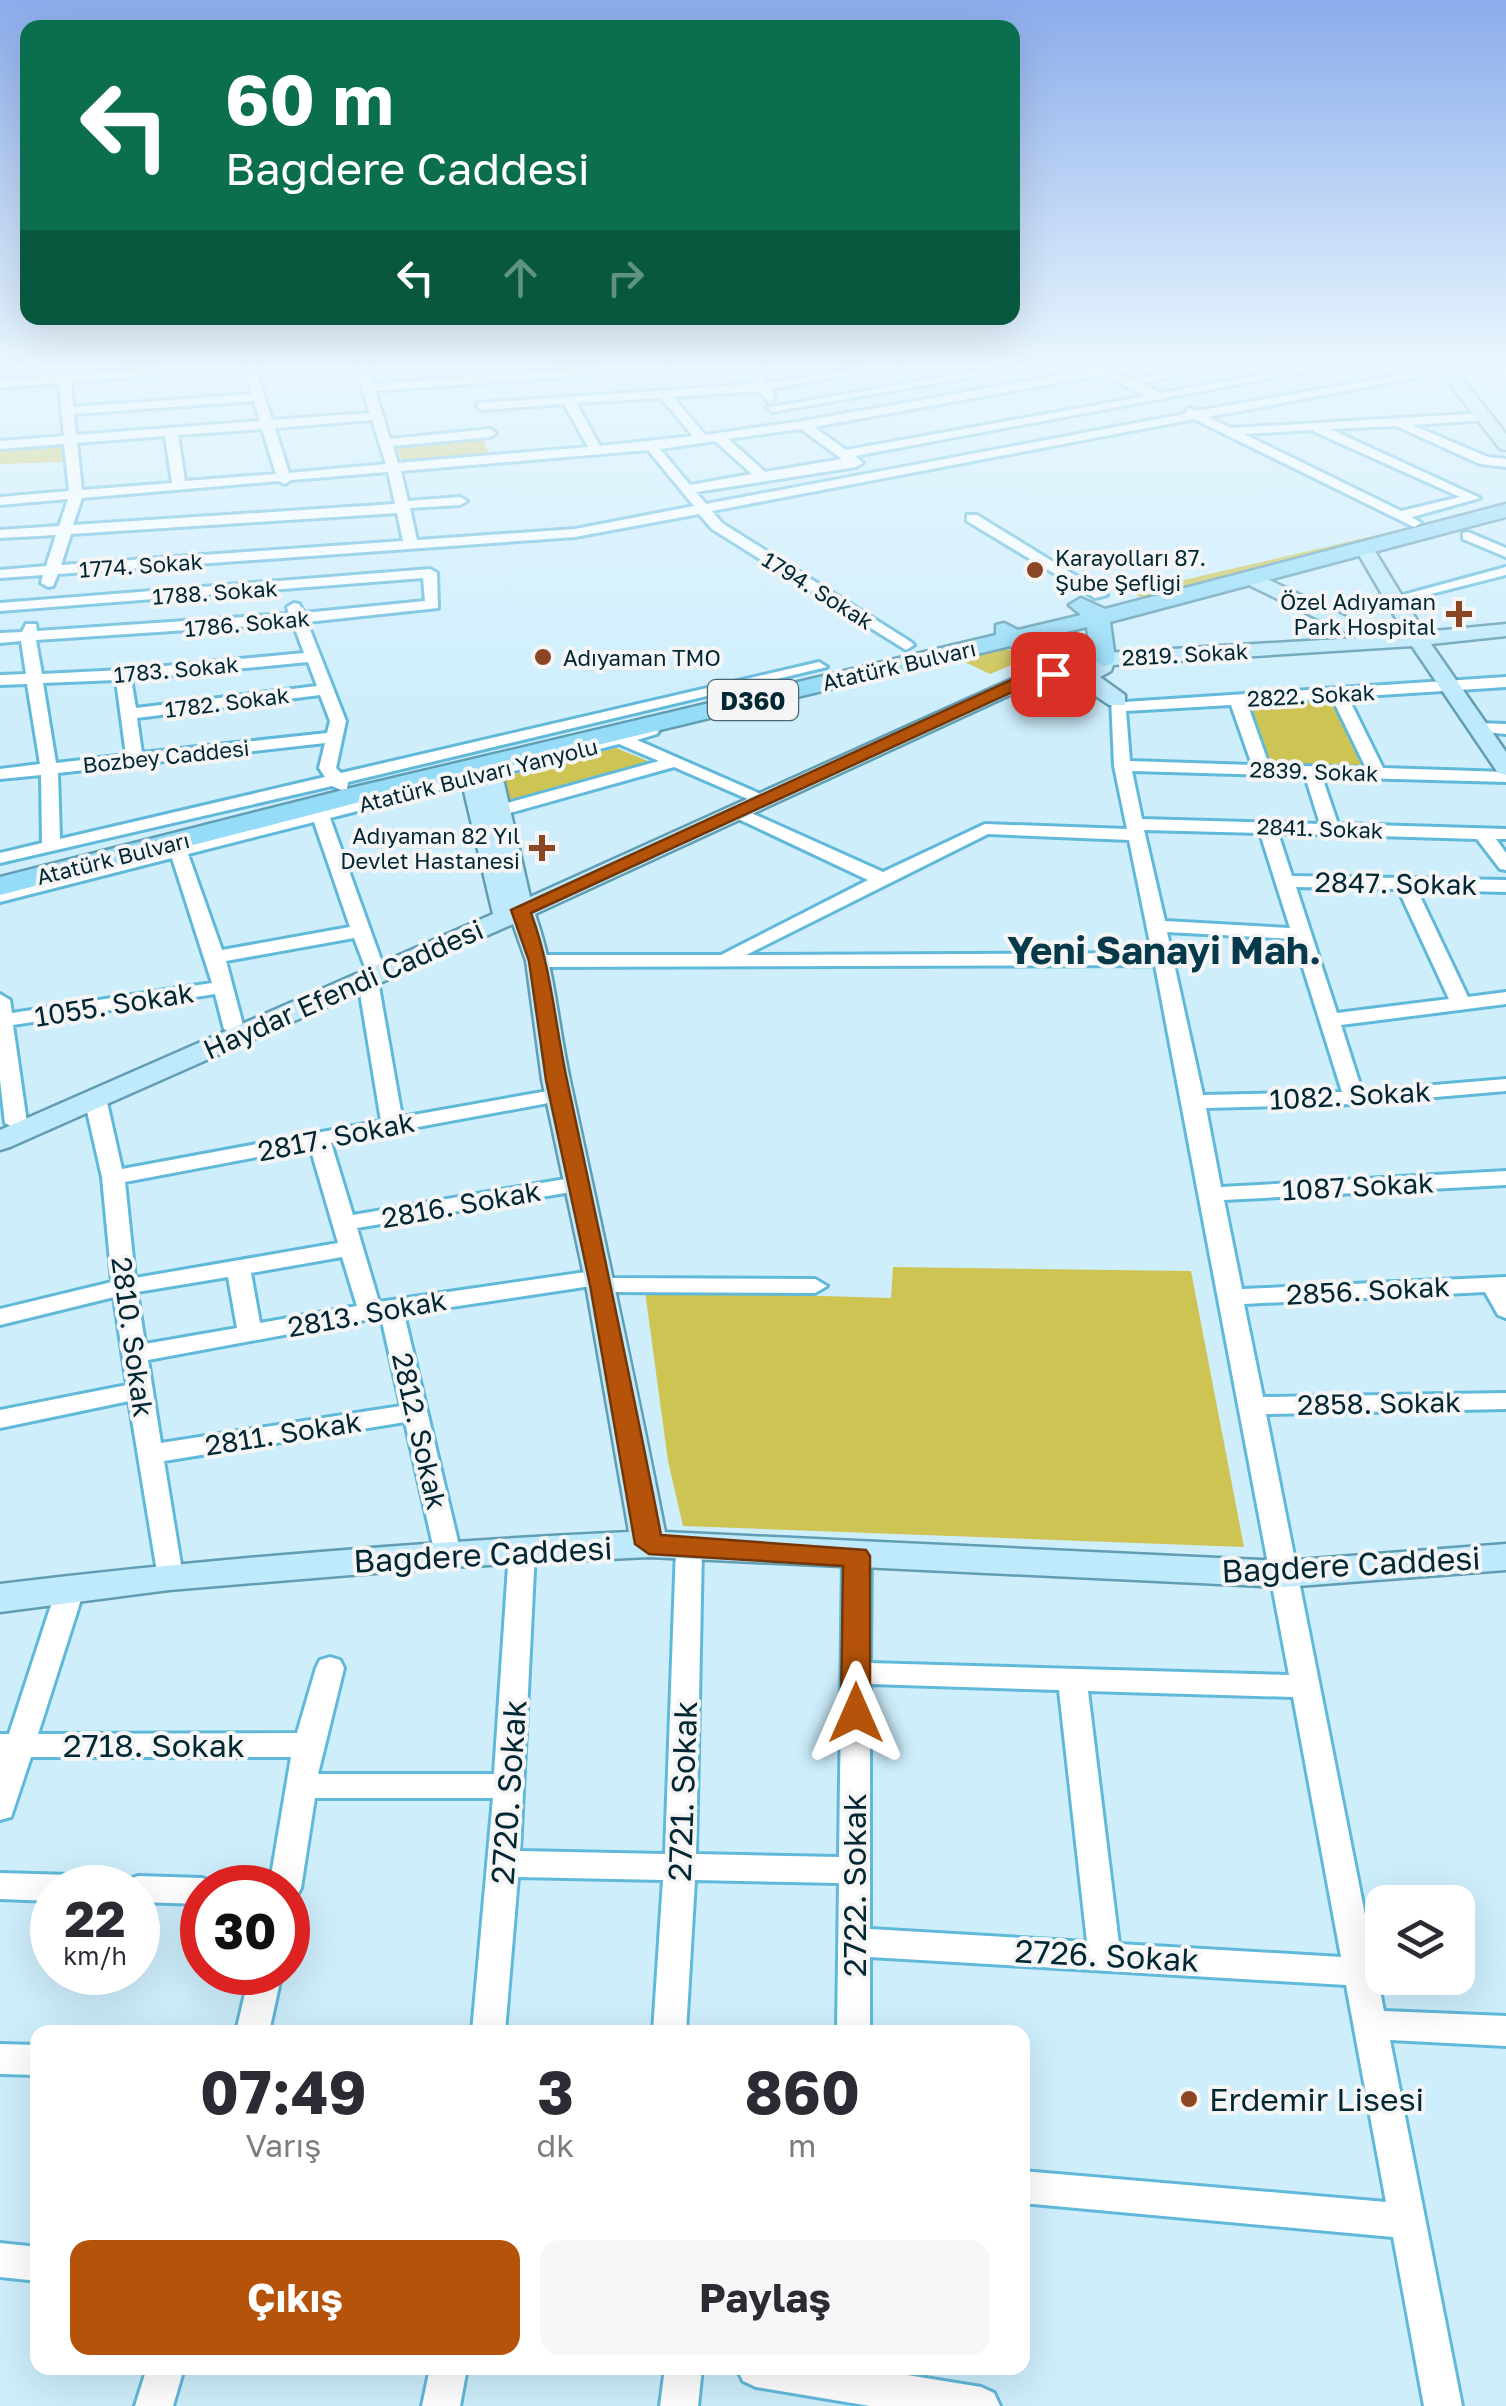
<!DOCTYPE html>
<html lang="tr">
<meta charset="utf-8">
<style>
body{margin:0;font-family:"Golos Text",sans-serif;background:#f7f7f7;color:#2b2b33;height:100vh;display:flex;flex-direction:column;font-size:38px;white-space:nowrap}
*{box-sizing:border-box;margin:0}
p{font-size:32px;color:#7c7c81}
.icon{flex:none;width:55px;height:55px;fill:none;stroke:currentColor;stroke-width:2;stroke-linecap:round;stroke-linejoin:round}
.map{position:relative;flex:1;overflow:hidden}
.side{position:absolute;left:30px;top:2025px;width:1000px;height:350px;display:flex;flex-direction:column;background:#fff;border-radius:20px;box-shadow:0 10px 40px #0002}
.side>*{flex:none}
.top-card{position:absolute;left:20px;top:20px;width:1000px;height:305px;border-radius:20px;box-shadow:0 10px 40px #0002;background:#0b6e4f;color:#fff;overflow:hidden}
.fabs{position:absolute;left:1365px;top:1885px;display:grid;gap:20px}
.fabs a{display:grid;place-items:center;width:110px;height:110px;border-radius:20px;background:#fff;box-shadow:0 10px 40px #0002;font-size:50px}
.speed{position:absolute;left:30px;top:1865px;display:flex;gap:20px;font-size:50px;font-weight:700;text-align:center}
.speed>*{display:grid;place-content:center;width:130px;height:130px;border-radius:50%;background:#fff;box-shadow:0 10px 40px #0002;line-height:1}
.speed small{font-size:25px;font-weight:400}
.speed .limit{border:15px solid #d22;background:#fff;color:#111}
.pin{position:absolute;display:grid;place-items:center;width:85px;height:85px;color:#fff;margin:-42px;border-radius:20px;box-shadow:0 5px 15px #0006}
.me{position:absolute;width:110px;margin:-55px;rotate:0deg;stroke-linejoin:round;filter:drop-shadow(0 0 8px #0008)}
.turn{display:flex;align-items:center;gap:35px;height:210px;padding:0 40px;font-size:45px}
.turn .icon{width:130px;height:130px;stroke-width:2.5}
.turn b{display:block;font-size:70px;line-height:85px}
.lanes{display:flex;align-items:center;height:95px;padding:0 40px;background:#0003;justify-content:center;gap:50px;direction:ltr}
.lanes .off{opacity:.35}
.eta{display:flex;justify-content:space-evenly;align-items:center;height:170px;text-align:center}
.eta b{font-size:60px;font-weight:700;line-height:70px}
.button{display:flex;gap:20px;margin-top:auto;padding:20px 40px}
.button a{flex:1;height:115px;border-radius:20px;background:#b45309;color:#fff;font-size:40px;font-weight:700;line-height:115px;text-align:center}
.button a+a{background:#f7f7f7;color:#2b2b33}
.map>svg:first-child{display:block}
.green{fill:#cdc454}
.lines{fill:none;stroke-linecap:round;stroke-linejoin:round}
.minor-casing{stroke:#61b9da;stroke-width:6}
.major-casing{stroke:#619db3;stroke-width:5}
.highway-casing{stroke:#619db3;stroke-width:5}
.minor{fill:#fff;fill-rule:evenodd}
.major{fill:#bfeafb;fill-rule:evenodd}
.highway{fill:#95dcf8;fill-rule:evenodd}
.route{fill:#b45309;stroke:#753606;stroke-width:2.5}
.poi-dot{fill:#8d4623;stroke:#f5f5f5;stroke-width:4}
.labels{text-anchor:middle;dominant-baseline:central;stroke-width:8;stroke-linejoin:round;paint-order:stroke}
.far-poi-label{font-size:22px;fill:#002733;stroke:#f5f5f5;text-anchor:start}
.far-street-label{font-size:22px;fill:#002733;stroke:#f5f5f5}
.shield{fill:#f5f5f5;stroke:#4a656d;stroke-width:2.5}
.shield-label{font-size:25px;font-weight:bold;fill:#002733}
.street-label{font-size:28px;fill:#002733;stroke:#f5f5f5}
.near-street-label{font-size:32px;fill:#002733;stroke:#f5f5f5}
.near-poi-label{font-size:32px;fill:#002733;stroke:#f5f5f5;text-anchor:start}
.district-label{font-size:38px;font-weight:bold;fill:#063a4a;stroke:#f5f5f5}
</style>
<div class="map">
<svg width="1506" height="2406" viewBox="0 0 1506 2406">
<rect width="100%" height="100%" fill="#ceeefc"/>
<path class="green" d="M482 436 490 456 404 465 395 444Z
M62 443V462L0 464V448Z
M1506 505 1147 601 1132 592Z
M991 648 1023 651 1031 657 990 674 952 656Z
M1323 697 1336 703 1364 764 1359 768 1266 765 1242 701Z
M616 748 653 763 510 802 503 777Z
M893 1267 1191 1271 1244 1547 683 1526 668 1461 645 1291 891 1298Z"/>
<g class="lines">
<defs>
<path id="minor" d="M57 366H69L70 375 178 366H223L217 370 71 382 73 407 252 394 243 366H255L272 420 370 413 355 366H367L373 384 617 366H667L661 370 375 391 390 439 490 429 496 433 490 437 393 446 398 463 588 447 564 404 482 410 476 406 478 403 755 384 746 366H758L767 383 873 366H899L770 389 775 399 769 403 759 391 673 397 705 435 803 421 1089 370 1085 366C1102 366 1116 378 1132 378 1162 377 1191 365 1222 366L1140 383 1161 393 1312 366H1336L855 456 863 463 856 467 696 492 706 504 1184 414 1189 408 1197 411 1450 366 1446 372 1208 417 1231 428 1484 413 1490 417 1488 420 1412 425 1488 457 1506 459V467L1480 464 1396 426 1330 429 1480 498 1412 517 1421 523 1414 527 1194 419 712 511 722 523 911 642 914 645 906 650 712 529 699 514 575 537 58 574 53 586 48 587 41 583 43 575 0 578V570L46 566 56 535 0 538V530L59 526 68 499 0 505V497L69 491 64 444 0 449V441L64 436 59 383 0 388V380L58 376ZM1101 375 1147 396 846 450 814 427ZM661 398 693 436 600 446 576 403ZM254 401 260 421 76 435 74 414ZM372 420 386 464 289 473 275 428ZM262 429 276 474 185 481 178 435ZM801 429 842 459 765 472 728 439ZM1314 430 1315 432 1460 497 1401 511 1244 434ZM165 436 172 483 82 490 77 443ZM715 441 752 474 690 485 660 449ZM648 450 694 506 575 529 417 540 410 508 460 505 467 501 460 497 408 501 401 471ZM388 472 395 504 73 525 82 498 279 481 285 484 291 480ZM397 513 403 541 61 565 71 534Z
M1004 366H1030L773 412 767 408Z
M967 515H977L1107 595 1095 598 967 521Z
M1468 532 1506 548V557L1463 539V533Z
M1506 567V575L1395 603 1388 599Z
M430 569 437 573 438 608 307 622 346 721 336 768 341 773 819 662 827 667 348 782 347 789 341 790 332 786 0 863V853L42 843 41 775 0 779V769L40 764 27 684 0 685V675L26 674 21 641 0 643V633L22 632 26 624H36L37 631 289 614 287 607 294 603 299 604 304 613 425 601 423 578 0 611V603ZM293 623 304 653 123 670 42 674 36 640ZM308 662 317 686 136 708 131 679ZM116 680 126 755 56 763 43 683ZM320 695 330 721 327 733 142 753 137 718ZM325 743 319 768 325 777 60 839 58 773Z
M1506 677V687L1348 697 1383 768 1506 772V782L1322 777 1338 824 1506 829V839H1496L1506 853V870L1500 869 1477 839 1278 833 1292 876 1506 880V892L1417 890 1468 997 1506 992V1004L1341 1025 1362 1091 1506 1079V1091L1354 1104 1206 1108 1221 1187 1506 1171V1185L1224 1200 1242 1289 1506 1277V1318L1498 1315 1485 1292 1244 1304 1263 1397 1506 1393V1409L1266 1414 1384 2011 1506 2016V2046L1390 2040 1462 2406H1424L1393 2237 1022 2203V2171L1386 2202 1346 1985 870 1957V2032H837L839 1883 695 1880 686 2032H653L663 1880 518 1877 505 2032H472L493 1798H315L301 1888 296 1897 288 1900V1888H269L291 1757H31L11 1817 0 1820V1734H9L56 1590 60 1583 70 1580 80 1583 84 1590 38 1734 297 1733 316 1668 320 1660 330 1657 340 1660 344 1668 318 1774H494L509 1551 512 1544 522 1541 532 1544 535 1551 520 1851 665 1854 676 1548 679 1541 689 1538 699 1541 702 1548 696 1854 839 1857 843 1557 847 1550 857 1547 867 1550 871 1557 870 1663 1289 1675 1155 965 539 967 529 961 539 955H721L868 880 732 816 729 812 738 807 883 872 985 824 1127 829 1114 766 1111 697H1123L1125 702ZM1332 698 1366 768 1269 765 1247 703ZM1231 705 1252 765 1130 761 1126 711ZM1132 771 1305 776 1320 824 1142 819ZM1144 830 1260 833 1290 928 1165 921ZM988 834 1129 840 1152 953 746 955ZM1296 887 1398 889 1449 999 1337 1013ZM1167 932 1294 939 1342 1092 1203 1095ZM870 1684 1059 1690 1087 1942 870 1929ZM1088 1691 1293 1697 1341 1957 1119 1944Z
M1478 723 1506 724V734L1472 731V725Z
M651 726 659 731 657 734 637 740 772 799 769 803H757L674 767 499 816 490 811 493 807 659 761 619 744 330 818 384 968 381 972H367L354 938 226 961 244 1029 234 1035 224 1029 215 994 13 1025 27 1123 16 1129 5 1123 0 1080V994L10 1000 12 1013 212 983 172 858 0 902V890L168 848 169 838H181L185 844ZM314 822 350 927 222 950 188 854Z
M368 975 378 981 402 1117 559 1089 570 1095 559 1101 331 1143 353 1215 577 1177 588 1184 577 1191 357 1228 379 1302 600 1270 608 1272 611 1278 815 1279 827 1286 815 1293 602 1292 591 1286 404 1314 461 1554 458 1561 448 1564 438 1561 435 1554 405 1422 164 1461 183 1577 179 1584 169 1587 159 1584 129 1401 0 1428V1410L127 1385 114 1297 0 1325V1309L112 1282 102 1177 84 1098 88 1094H102L106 1098 122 1169 381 1121 358 981ZM310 1147 338 1243 135 1278 125 1182ZM342 1257 357 1306 260 1323 251 1273ZM228 1277 237 1328 145 1344 137 1292ZM381 1317 401 1406 161 1443 148 1360Z
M0 1873 70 1875 81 1879 85 1888H52V1901L0 1899Z
M138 1876 202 1878 213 1882 216 1888H202V1904L138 1902V1888H123L127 1880Z
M250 1972H282L269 2032H236Z
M0 2044 38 2045V2075L0 2074Z
M0 2243 38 2247V2281L0 2277Z
M147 2368H184L173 2406H135Z
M430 2368H467L460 2406H422Z
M665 2368H702L698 2406H660Z
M737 2368H864L981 2387 994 2393 1000 2406H870L756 2387 743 2381Z"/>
<path id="major" d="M1436 366H1452L1506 434V450L1500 449Z
M1364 542 1373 548 1424 632 1506 624V636L1431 644 1506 752V775L1498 773 1412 646 1113 665 1111 671 1100 677 1125 695V705H1109L1075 682 1036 683 535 914C555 970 558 1027 571 1085 603 1234 636 1382 665 1532L1285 1561 1506 1544V1570L1285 1587 649 1557 448 1567 169 1590 0 1612V1584C209 1559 418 1542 629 1532L586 1285 542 1080 526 961 513 924 10 1147 0 1150V1130L493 914 463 787 475 768H491L504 783 530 897 1023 674 1043 669 1039 664 1045 652 1068 645 1106 653 1357 638 1243 582V574H1257L1385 636 1405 634 1355 548ZM1069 657 1090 660 1092 665 1076 668 1060 662Z"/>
<path id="highway" d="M1506 504V517L1110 622 1115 659 1112 664 1103 666 1091 659 1087 627 1033 640 1061 664 1049 671 1010 646 360 802 0 895V877L355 787 996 635V625L1004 623 1018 630 1081 615 1069 605 1081 598 1105 609Z"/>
</defs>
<use href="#minor" class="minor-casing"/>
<use href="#major" class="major-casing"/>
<use href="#highway" class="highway-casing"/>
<use href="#minor" class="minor"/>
<use href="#major" class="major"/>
<use href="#highway" class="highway"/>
</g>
<linearGradient id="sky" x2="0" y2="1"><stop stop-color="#8baceb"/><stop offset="0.52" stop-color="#e9f7fe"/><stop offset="1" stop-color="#e9f7fe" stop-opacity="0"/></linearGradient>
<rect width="1506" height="703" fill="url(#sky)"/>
<path class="route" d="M1053 669 1059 671V677L1034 682 531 913C552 970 555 1026 568 1085 600 1235 632 1384 661 1535L866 1550 870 1556V1713L866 1721H845L841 1713 843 1566 649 1554 635 1544 590 1285 546 1080 529 961 511 910 1024 674Z"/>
<g class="poi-dot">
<circle cx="1035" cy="570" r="10"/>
<path d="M1454 599h10v10h10v10h-10v10h-10v-10h-10v-10h10z"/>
<circle cx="543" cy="657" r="10"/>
<path d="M537 833h10v10h10v10h-10v10h-10v-10h-10v-10h10z"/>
<circle cx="1189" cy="2099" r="10"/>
</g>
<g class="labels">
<g class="far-poi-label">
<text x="1055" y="557">Karayolları 87.<tspan x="1055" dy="25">Şube Şefliği</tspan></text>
<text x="1436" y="601" text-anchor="end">Özel Adıyaman<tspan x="1436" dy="25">Park Hospital</tspan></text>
<text x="563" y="657">Adıyaman TMO</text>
<text x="520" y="835" text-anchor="end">Adıyaman 82 Yıl<tspan x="520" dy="25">Devlet Hastanesi</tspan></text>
</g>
<g class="far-street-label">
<text transform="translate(141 565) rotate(-4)">1774. Sokak</text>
<text transform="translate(818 590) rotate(32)">1794. Sokak</text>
<text transform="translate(215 592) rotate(-4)">1788. Sokak</text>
<text transform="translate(247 623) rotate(-5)">1786. Sokak</text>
<text transform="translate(1185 654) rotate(-3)">2819. Sokak</text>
<text transform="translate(899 665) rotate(-13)">Atatürk Bulvarı</text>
<text transform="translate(176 669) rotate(-5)">1783. Sokak</text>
<text transform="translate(1311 695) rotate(-3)">2822. Sokak</text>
<text transform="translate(227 702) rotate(-7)">1782. Sokak</text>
<text transform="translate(166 756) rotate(-6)">Bozbey Caddesi</text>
<text transform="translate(1314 771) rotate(2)">2839. Sokak</text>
<text transform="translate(478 775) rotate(-14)">Atatürk Bulvarı Yanyolu</text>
<text transform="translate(1320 828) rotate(2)">2841. Sokak</text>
<text transform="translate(113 858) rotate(-14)">Atatürk Bulvarı</text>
</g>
<rect class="shield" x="708" y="680" width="90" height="40" rx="8"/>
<g class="shield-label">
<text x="753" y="700">D360</text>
</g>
<g class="street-label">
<text transform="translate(1396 883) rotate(1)">2847. Sokak</text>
<text transform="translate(343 989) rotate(-24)">Haydar Efendi Caddesi</text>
<text transform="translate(114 1004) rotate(-9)">1055. Sokak</text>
<text transform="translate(1350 1095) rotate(-3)">1082. Sokak</text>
<text transform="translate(336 1136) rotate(-11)">2817. Sokak</text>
<text transform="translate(1358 1186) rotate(-3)">1087 Sokak</text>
<text transform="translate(461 1204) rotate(-10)">2816. Sokak</text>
<text transform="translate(1368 1290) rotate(-3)">2856. Sokak</text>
<text transform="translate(367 1313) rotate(-10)">2813. Sokak</text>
<text transform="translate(133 1337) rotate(82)">2810. Sokak</text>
<text transform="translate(1379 1403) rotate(-1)">2858. Sokak</text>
<text transform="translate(420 1431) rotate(77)">2812. Sokak</text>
<text transform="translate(283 1433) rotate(-9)">2811. Sokak</text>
</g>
<g class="near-street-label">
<text transform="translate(483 1554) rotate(-3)">Bagdere Caddesi</text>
<text transform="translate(1351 1564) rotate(-3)">Bagdere Caddesi</text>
<text x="154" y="1745">2718. Sokak</text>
<text transform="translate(682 1791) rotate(-88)">2721. Sokak</text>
<text transform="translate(508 1792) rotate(-86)">2720. Sokak</text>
<text transform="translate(854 1885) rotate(-90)">2722. Sokak</text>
<text transform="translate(1107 1955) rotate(3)">2726. Sokak</text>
</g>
<g class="near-poi-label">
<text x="1209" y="2099">Erdemir Lisesi</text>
</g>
<g class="district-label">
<text x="1164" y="949">Yeni Sanayi Mah.</text>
</g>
</g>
</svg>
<div class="fabs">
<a><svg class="icon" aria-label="layers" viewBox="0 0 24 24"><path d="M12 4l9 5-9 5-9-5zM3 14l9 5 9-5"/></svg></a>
</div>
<div class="speed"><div>22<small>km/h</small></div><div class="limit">30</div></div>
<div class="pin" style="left:1053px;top:674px;background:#d93025"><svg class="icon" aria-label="arrive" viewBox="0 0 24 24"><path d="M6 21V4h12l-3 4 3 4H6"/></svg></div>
<svg class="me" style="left:856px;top:1713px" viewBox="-20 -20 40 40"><path d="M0-17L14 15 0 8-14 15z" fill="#b45309" stroke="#fff" stroke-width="4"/></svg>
<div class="top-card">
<div class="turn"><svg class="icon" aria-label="left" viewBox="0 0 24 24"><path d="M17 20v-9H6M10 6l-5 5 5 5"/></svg><div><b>60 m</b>Bagdere Caddesi</div></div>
<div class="lanes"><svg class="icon" aria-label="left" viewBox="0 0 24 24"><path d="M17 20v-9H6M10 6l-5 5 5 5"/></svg><svg class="icon off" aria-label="ahead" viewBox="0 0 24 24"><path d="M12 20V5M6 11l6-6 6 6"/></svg><svg class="icon off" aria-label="right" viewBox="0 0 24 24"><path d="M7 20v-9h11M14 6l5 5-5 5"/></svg></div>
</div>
<section class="side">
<div class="eta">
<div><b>07:49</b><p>Varış</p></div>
<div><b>3</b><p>dk</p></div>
<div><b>860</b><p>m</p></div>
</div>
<div class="button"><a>Çıkış</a><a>Paylaş</a></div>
</section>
</div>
